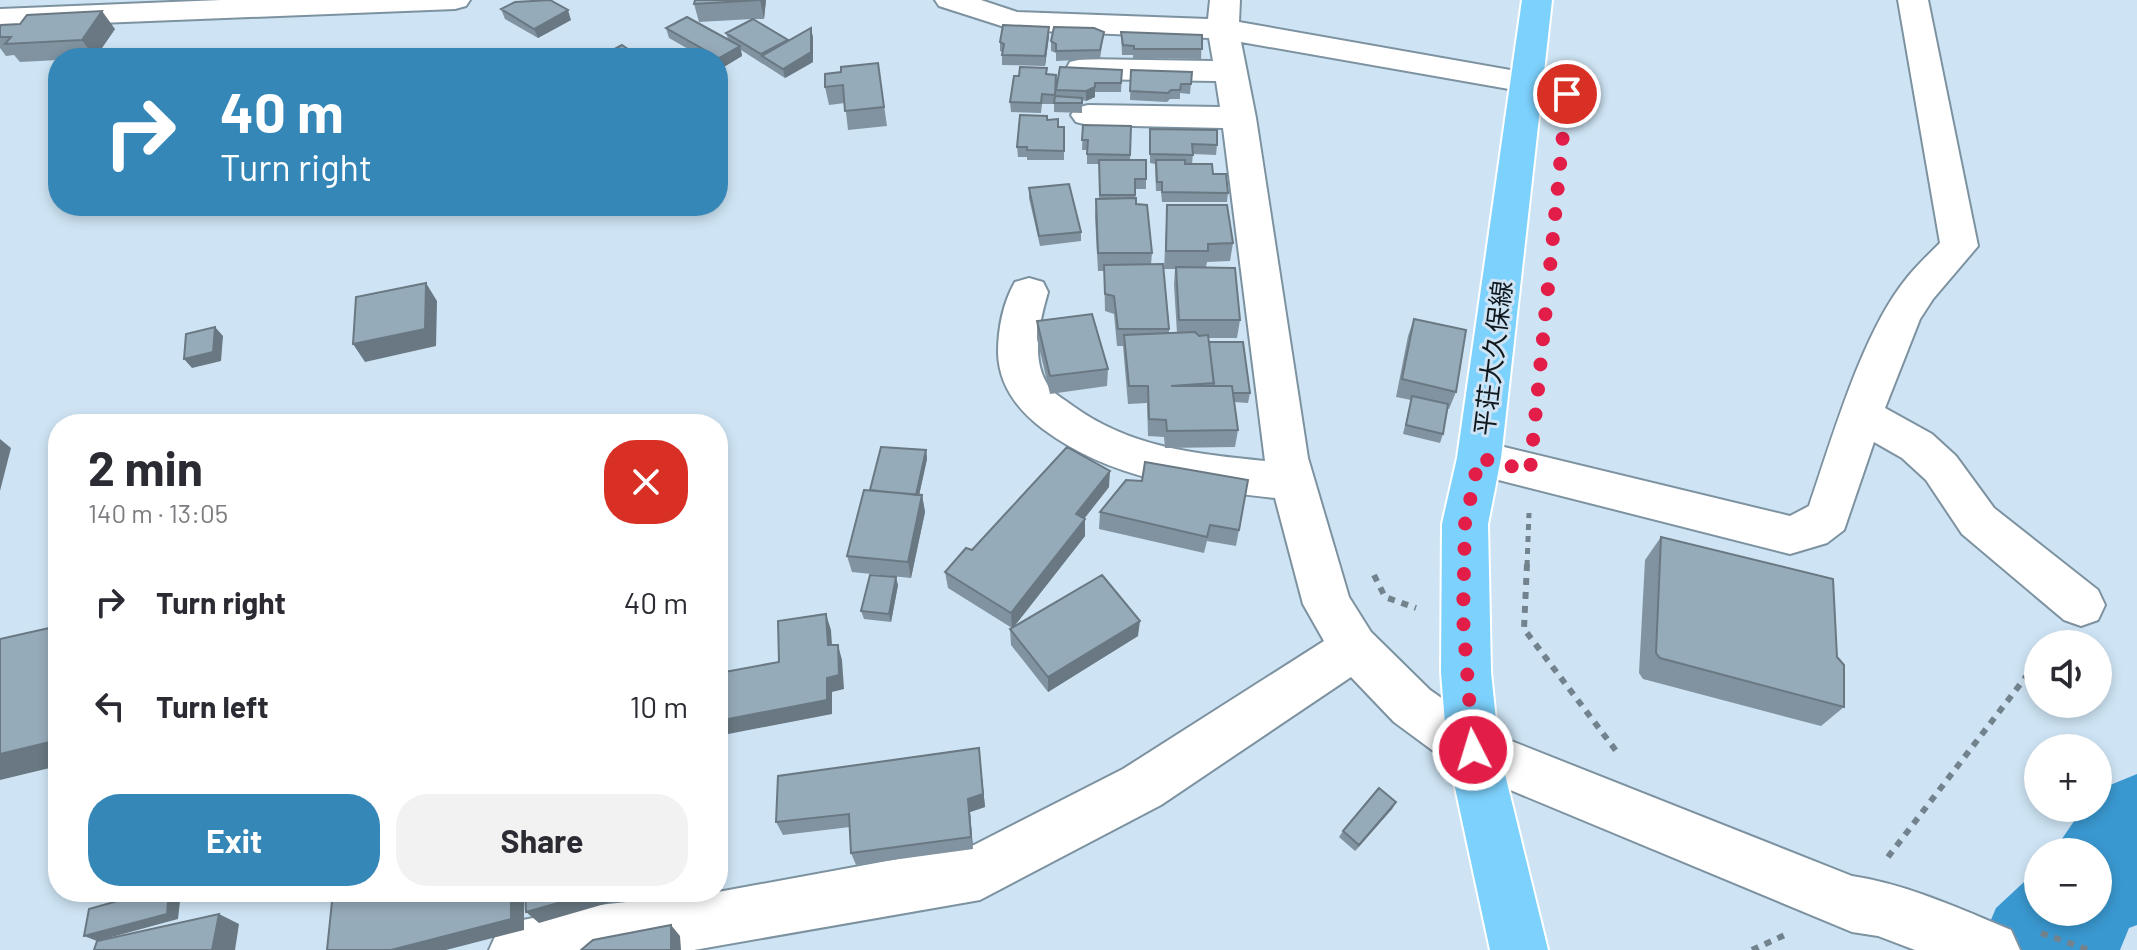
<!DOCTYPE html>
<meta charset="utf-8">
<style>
body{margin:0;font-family:Barlow,"Noto Sans JP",sans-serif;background:#f2f2f3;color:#2b2b33;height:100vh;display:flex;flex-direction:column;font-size:30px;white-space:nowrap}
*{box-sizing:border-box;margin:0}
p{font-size:26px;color:#7c7c81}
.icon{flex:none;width:44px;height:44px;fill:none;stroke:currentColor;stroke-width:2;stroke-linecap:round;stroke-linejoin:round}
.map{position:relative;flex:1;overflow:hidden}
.drawer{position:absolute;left:48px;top:414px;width:680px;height:488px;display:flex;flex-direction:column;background:#fff;border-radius:32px;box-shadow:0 4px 12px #0003}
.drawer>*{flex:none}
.top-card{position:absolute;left:48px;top:48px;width:680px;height:168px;border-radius:32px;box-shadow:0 4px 12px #0003;background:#3587b8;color:#fff;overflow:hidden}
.buttons{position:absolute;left:2024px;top:630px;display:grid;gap:16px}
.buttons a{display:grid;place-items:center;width:88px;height:88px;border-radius:50%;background:#fff;box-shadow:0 4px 12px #0003;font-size:40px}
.pin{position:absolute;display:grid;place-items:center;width:68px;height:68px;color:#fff;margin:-34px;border:4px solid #fff;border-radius:50%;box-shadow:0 2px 8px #0007}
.me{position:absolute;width:88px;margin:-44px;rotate:355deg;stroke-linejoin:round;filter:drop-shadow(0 0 6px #0008)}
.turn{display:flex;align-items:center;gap:28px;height:168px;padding:0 40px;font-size:36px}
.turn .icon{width:104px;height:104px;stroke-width:2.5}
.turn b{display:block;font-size:56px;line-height:68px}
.round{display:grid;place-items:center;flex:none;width:84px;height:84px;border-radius:32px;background:#f2f2f3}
.headline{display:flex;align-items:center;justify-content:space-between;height:136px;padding:0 40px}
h1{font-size:48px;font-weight:700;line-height:60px}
.primary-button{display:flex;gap:16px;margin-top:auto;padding:16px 40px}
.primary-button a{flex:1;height:92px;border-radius:32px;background:#3587b8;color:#fff;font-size:32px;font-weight:700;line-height:92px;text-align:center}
.primary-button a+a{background:#f2f2f3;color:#2b2b33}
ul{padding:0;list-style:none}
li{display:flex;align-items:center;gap:24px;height:104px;padding:0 40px}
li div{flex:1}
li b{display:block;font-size:30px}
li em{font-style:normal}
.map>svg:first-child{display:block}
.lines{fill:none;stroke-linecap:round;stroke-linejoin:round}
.river{fill:#3a98d0;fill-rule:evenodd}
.minor-casing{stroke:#7d92a0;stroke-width:4}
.major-casing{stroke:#fff;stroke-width:4}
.path-far1{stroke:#73838e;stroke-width:5;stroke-dasharray:6 6;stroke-linecap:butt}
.path{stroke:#73838e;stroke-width:6;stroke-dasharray:7 7;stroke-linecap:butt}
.minor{fill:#fff;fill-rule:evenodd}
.major{fill:#7dd1fd;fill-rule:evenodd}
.wall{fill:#8193a0}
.shaded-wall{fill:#697882}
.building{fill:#96abba;stroke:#697882;stroke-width:2}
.route{stroke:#e11d48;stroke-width:14;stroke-dasharray:0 25.2}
.labels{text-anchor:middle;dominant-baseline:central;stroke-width:6;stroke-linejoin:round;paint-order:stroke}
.street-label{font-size:26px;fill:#10181e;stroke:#cee4f4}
</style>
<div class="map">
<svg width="2137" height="950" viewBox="0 0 2137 950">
<rect width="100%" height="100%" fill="#cee4f4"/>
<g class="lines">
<path class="river" d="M2137 774V925L2129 928 2120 950H1978L1996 908 2038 869V912H2098V852H2053L2083 808H2098V790Z"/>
<defs>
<path id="minor" d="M221 0H470L466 6 455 9 0 27V9Z
M935 0H981L1017 12 1208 19 1210 0H1240L1239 22 1538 75 1542 82 1538 89 1526 92 1241 42 1256 118 1308 458 1349 597 1371 632 1430 690 1491 733 1852 876C1906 884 1961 909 2011 930L2020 950H1915L1878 936 1852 932 1455 767 1394 722 1351 677 1161 805 980 900 694 950H489L498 930 518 921 599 905 718 892 974 845 1123 769 1324 641 1303 604 1275 498C1193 489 1111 480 1043 429 1018 410 999 386 998 353 998 329 1003 303 1015 282L1029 278 1043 282 1048 292C1040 320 1031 355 1046 382 1051 393 1064 399 1073 406 1131 448 1196 454 1265 461L1223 128 1088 125 1076 122 1071 115 1076 108 1088 105 1220 107 1216 81 1082 79 1070 76 1066 69 1070 62 1082 59 1213 61 1209 38 1014 30 939 6Z
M1898 0H1928L1978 246 1933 299 1920 319 1885 408 1932 434 1956 456 1994 508 2098 590 2105 605 2098 620 2081 626 2064 620 1962 534 1926 480 1902 458 1874 442 1844 530 1827 543 1790 554 1479 475 1464 470 1457 458 1464 446 1479 441 1790 516 1809 506C1832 439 1862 333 1906 279 1916 266 1928 255 1940 243Z"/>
<path id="major" d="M1522 0H1552L1501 458 1488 524 1491 672 1499 750 1548 950H1490L1447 750 1441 672 1442 524 1457 458Z"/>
</defs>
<use href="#minor" class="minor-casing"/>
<use href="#major" class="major-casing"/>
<path class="path-far1" d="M1527 566 1529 513"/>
<path class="path" d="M1527 564 1524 629 1617 752
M1374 575 1385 597 1416 608
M1888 857 2038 661
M2041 933 2089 950
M1752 950 1787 934"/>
<use href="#minor" class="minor"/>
<use href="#major" class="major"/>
</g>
<path class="wall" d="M695 0H766L764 19H753L788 41 811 28 813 38V62L785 78 741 50 742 56 722 68 718 66V58H704L669 38 666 28 728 39 726 33 752 19 699 22 694 4Z
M501 9 571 20 538 38 505 19Z
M20 24 115 29 95 58H58V60L20 62 14 55 6 56 0 48V27Z
M1049 27V36L1045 66 1002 65V52L1000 51V42Z
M1104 32 1100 59 1056 61V53L1051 51V41Z
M1121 32 1202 35 1201 59 1133 58V55H1122Z
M878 63 887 126 848 130 845 103 829 105 825 87 841 72Z
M1122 70 1121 92H1095V97L1086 101 1082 100V113L1054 112V104H1042L1041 113 1011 112 1010 102 1047 74 1057 84 1056 96V97V90Z
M1131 70 1192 72 1190 94 1180 93V99H1170L1167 102 1130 100Z
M1047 120 1058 127H1064V160H1027V157H1018L1017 147Z
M1083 125 1131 126 1130 160 1146 179V189H1135L1136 204 1152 253 1151 265 1169 329V333H1177L1174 285 1175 269H1164L1167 205 1233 243 1230 261 1207 262 1206 267 1240 320 1237 338H1209V343L1250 393 1248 403 1234 402 1238 430 1235 447 1165 448 1164 437 1148 436 1147 403 1128 404 1123 346H1117L1114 314 1105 311 1104 271H1098L1095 217 1096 199H1099V164H1087V150H1082Z
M1150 129 1217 145 1216 155 1193 154 1192 164 1213 174 1228 193 1227 202H1162L1161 191H1156L1155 164 1150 163Z
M1029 188 1081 232V241L1040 246 1029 198Z
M1414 319 1456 392 1449 409H1448L1443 434 1440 443 1403 434 1411 400 1396 397 1408 336Z
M1037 321 1108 369 1107 386 1050 394 1037 339Z
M926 450 927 459 919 495H922L925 512 911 578 852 572 847 556 870 490Z
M1142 481 1239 530 1236 546 1207 541 1204 553 1099 529 1100 512Z
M1109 487 1084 519 1085 536 1013 628 1138 636 1048 692 1011 645 1010 629 1012 628 948 588 945 572 972 550Z
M1661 537 1837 657 1844 707 1821 726 1643 679 1639 673 1645 560Z
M898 585 891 622 864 619 861 611Z
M979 748 985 807 970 812 973 849 856 865 851 853 850 827 783 835 776 822Z
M1396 802 1392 809 1355 851 1339 837 1343 831Z"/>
<path class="shaded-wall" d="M760 0H766L764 19Z
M568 10 571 20 538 38 534 29Z
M102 11 115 29 95 58 82 40Z
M1049 27V36L1045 66V56Z
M811 28 813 38V62L785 78 783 69Z
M740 46 742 56 722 68 719 58Z
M1095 87V97L1086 101V91Z
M426 283 437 301 436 346 365 362 353 344Z
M215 327 223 336 221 361 192 368 184 359Z
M0 439 11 448 0 491Z
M926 450 927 459 916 509 915 501Z
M1110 471 1109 487 1075 530 1076 514Z
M922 495 925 512 911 578 908 562Z
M1085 519V536L1012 629 1011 613Z
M896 577 898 585 891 622 889 614Z
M826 614 831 630 833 660 828 645Z
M1140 621 1138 636 1048 692V677Z
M838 645 842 660 844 689 832 692V714L718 736V721L827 678Z
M58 740V766L0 780V754Z
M979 748 985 807 970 812 973 849 971 837 968 799Z
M1396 802 1392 809 1355 851 1359 845Z
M169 892H181L178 919 97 941 84 936Z
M511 892H524V930L446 950H391Z
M597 892H607L608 903 539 923 526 912Z
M219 914 239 924 235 950H212Z
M671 925 680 936 681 950H671Z"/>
<path class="building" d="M550 0 568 10 534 29 501 9 515 2Z
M695 0H760L694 4Z
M102 11 82 40 5 44 11 37H0V27L1 25 20 24 27 15Z
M687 17 740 46 719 58 666 28Z
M753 19 788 40 761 54 726 33Z
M1003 25 1049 27 1045 56 1002 55 1004 44 1000 42Z
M1054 27 1094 28 1104 32 1100 50 1056 51V44L1051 41Z
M811 28V52L783 69 762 56Z
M1121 32 1202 35V49H1134V46L1123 45Z
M622 45 641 58H598Z
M878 63 884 107 845 111 843 85 825 87V74L841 72V67Z
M1020 67 1047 68 1046 74 1056 75 1055 95 1042 94 1041 103 1010 102 1014 76H1019Z
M1060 67 1122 70 1121 83H1095V87L1086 91 1056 90Z
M1131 70 1192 72 1191 84H1181L1180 90H1171L1168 93 1130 91Z
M1055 96 1082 98V103H1054Z
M1020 115 1047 116V120L1058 119V127H1064V151L1027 150V147H1017Z
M1083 125 1131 126 1130 155 1087 154 1088 140H1082Z
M1150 129 1217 130V145L1192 144 1193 155 1150 154Z
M1099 160H1146V179H1135V195H1100Z
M1156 160H1185V164H1212L1213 174H1226L1228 193 1162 192V182H1157Z
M1069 184 1081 232 1039 236 1029 188Z
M1136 198V204L1147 205 1152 253H1098L1096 199Z
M1167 205H1227L1233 243 1208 244V251H1166Z
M1163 264 1169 329H1118L1114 296 1105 294 1104 265Z
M1176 267 1235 268 1240 320H1179Z
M426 283 425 329 353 344 356 297Z
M1092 314 1108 369 1050 376 1037 321Z
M1414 319 1466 330 1456 392 1402 379Z
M215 327 213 352 184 359 186 334Z
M1195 332 1199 336 1208 335 1214 383 1171 386H1232L1238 430 1167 431 1166 420 1149 419 1148 386H1129L1124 335Z
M1209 342H1243L1250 393H1233L1232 386H1214Z
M1412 396 1448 404 1443 434 1406 425Z
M310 418V424H287Z
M881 447 926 450 916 495 870 490Z
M1067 447 1110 471 1076 514 1085 519 1011 613 945 572 966 548 972 550Z
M1145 462 1248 480 1239 530 1210 525 1207 537 1100 512 1126 480 1142 481Z
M864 490 922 495 908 562 847 556Z
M1661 537 1833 579 1837 657 1844 665V707L1660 658 1656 653Z
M870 575 896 577 889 614 861 611Z
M1102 575 1140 621 1048 677 1010 629Z
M826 614 828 645H838L839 675 827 678V700L718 721 719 673 779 662 778 621Z
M58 626V740L0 754V639Z
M979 748 983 794 968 799 971 837 851 853 849 814 776 822 778 776Z
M1379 788 1396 802 1359 845 1343 831Z
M149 892H169L167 914 84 936 89 909Z
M333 892H511V919L391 950H327Z
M525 892H597L526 912Z
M219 914 212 950H94L97 941Z
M671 925V950H581L593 940Z"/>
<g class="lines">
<path class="route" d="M1473 750 1463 618 1465 524 1479 458 1530 471 1567 94"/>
</g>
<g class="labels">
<g class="street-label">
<text transform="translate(1492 358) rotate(-83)">平荘大久保線</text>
</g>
</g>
</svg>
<div class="buttons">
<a><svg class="icon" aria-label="sound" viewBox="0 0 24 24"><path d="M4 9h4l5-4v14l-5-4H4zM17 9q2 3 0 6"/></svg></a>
<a>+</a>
<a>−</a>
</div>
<div class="pin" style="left:1567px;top:94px;background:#d93025"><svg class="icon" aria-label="arrive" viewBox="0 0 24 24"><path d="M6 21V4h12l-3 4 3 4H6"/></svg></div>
<svg class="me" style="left:1473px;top:750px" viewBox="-20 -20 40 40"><circle r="17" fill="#e11d48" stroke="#fff" stroke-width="3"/><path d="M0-11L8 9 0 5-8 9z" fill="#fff"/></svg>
<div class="top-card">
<div class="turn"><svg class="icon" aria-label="right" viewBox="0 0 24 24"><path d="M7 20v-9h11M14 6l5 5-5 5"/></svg><div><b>40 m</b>Turn right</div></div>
</div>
<section class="drawer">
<div class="headline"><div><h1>2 min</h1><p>140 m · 13:05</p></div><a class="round" style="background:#d93025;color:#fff"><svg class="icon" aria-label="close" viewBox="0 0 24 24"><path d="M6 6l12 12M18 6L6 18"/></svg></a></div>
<ul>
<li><svg class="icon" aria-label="right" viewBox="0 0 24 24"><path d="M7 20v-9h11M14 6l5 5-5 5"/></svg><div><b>Turn right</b></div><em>40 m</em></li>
<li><svg class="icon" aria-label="left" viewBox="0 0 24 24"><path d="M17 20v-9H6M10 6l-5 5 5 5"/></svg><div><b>Turn left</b></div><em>10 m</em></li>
</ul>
<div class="primary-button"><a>Exit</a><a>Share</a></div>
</section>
</div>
